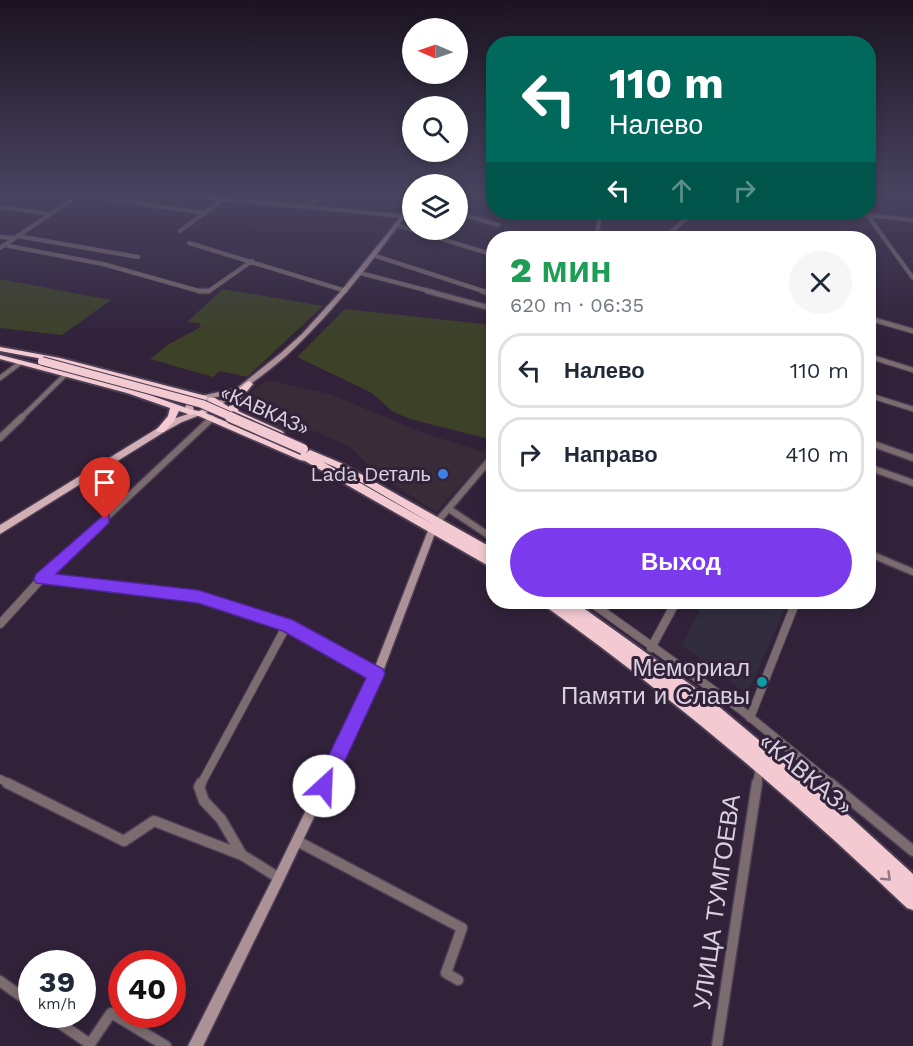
<!DOCTYPE html>
<html lang="ru">
<meta charset="utf-8">
<style>
body{margin:0;font-family:"Work Sans",sans-serif;background:#f6f6f7;color:#1f2937;height:100vh;display:flex;flex-direction:column;font-size:22px;white-space:nowrap}
*{box-sizing:border-box;margin:0}
p{font-size:20px;color:#747a83}
.icon{flex:none;width:33px;height:33px;fill:none;stroke:currentColor;stroke-width:2;stroke-linecap:round;stroke-linejoin:round}
.map{position:relative;flex:1;overflow:hidden}
.details{position:absolute;left:486px;top:231px;width:390px;height:378px;display:flex;flex-direction:column;background:#fff;border-radius:24px;box-shadow:0 3px 9px #0003}
.details>*{flex:none}
.hud{position:absolute;left:486px;top:36px;width:390px;height:183px;border-radius:24px;box-shadow:0 3px 9px #0003;background:#00695c;color:#fff;overflow:hidden}
.needle{width:39px;rotate:272deg}
.fabs{position:absolute;left:402px;top:18px;display:grid;gap:12px}
.fabs a{display:grid;place-items:center;width:66px;height:66px;border-radius:50%;background:#fff;box-shadow:0 3px 9px #0003;font-size:30px}
.speed{position:absolute;left:18px;top:950px;display:flex;gap:12px;font-size:30px;font-weight:700;text-align:center}
.speed>*{display:grid;place-content:center;width:78px;height:78px;border-radius:50%;background:#fff;box-shadow:0 3px 9px #0003;line-height:1}
.speed small{font-size:15px;font-weight:400}
.speed .limit{border:9px solid #d22;background:#fff;color:#111}
.pin{position:absolute;display:grid;place-items:center;width:51px;height:51px;color:#fff;margin:-62px -26px;border-radius:50% 50% 50% 0;rotate:-45deg;box-shadow:0 0 6px #0007}
.pin .icon{rotate:45deg}
.me{position:absolute;width:66px;margin:-33px;rotate:25deg;stroke-linejoin:round;filter:drop-shadow(0 0 4px #0008)}
.turn{display:flex;align-items:center;gap:21px;height:126px;padding:0 24px;font-size:27px}
.turn .icon{width:78px;height:78px;stroke-width:2.5}
.turn b{display:block;font-size:42px;line-height:51px}
.lanes{display:flex;align-items:center;height:57px;padding:0 24px;background:#0003;justify-content:center;gap:30px;direction:ltr}
.lanes .off{opacity:.35}
.round{display:grid;place-items:center;flex:none;width:63px;height:63px;border-radius:32px;background:#f6f6f7}
.overview{display:flex;align-items:center;justify-content:space-between;height:102px;padding:0 24px}
h1{font-size:36px;font-weight:800;line-height:45px;color:#1e9e55}
.action{display:flex;gap:12px;margin-top:auto;padding:12px 24px}
.action a{flex:1;height:69px;border-radius:36px;background:#7c3aed;color:#fff;font-size:24px;font-weight:800;line-height:69px;text-align:center}
ul{padding:0;list-style:none}
li{display:flex;align-items:center;gap:18px;height:75px;margin:0 12px 9px;padding:0 12px;border:3px solid #e0e1e3;border-radius:24px}
li div{flex:1}
li b{display:block;font-size:22px}
li em{font-style:normal}
.map>svg:first-child{display:block}
.industrial{fill:#392b38}
.education{fill:#322d3e}
.green{fill:#3c4127}
.lines{fill:none;stroke-linecap:round;stroke-linejoin:round}
.street-far4-casing{stroke:#4c3e55;stroke-width:5}
.street-far3-casing{stroke:#4c3e55;stroke-width:7}
.street-far2-casing{stroke:#4c3e55;stroke-width:9}
.street-far1-casing{stroke:#4c3e55;stroke-width:10}
.street-casing{stroke:#4c3e55;stroke-width:13}
.secondary-casing{stroke:#4c3e55;stroke-width:3}
.primary-casing{stroke:#4c3e55;stroke-width:3}
.highway-casing{stroke:#4c3e55;stroke-width:4}
.street-far4{stroke:#7d6c6f;stroke-width:4}
.street-far3{stroke:#7d6c6f;stroke-width:4.5}
.street-far2{stroke:#7d6c6f;stroke-width:6}
.street-far1{stroke:#7d6c6f;stroke-width:8}
.street{stroke:#7d6c6f;stroke-width:10}
.secondary{fill:#ac9297;fill-rule:evenodd}
.primary{fill:#d1afb5;fill-rule:evenodd}
.highway{fill:#f3cad1;fill-rule:evenodd}
.highway-bridge-far1-casing{stroke:#4c3e55;stroke-width:10;stroke-linecap:butt}
.highway-bridge-casing{stroke:#4c3e55;stroke-width:13;stroke-linecap:butt}
.highway-bridge-far1{stroke:#f3cad1;stroke-width:8}
.highway-bridge{stroke:#f3cad1;stroke-width:10}
.oneway{stroke:#927686}
.route{fill:#7c3aed;stroke:#51269a;stroke-width:1.5}
.shop-dot{fill:#3f7fe0;stroke:#31223a;stroke-width:2}
.culture-dot{fill:#0f9aa8;stroke:#31223a;stroke-width:2}
.labels{text-anchor:middle;dominant-baseline:central;stroke-width:6;stroke-linejoin:round;paint-order:stroke}
.street-label{font-size:20px;fill:#d9d0e0;stroke:#31223a}
.poi-label{font-size:20px;fill:#d9d0e0;stroke:#31223a;text-anchor:end}
.near-poi-label{font-size:24px;fill:#d9d0e0;stroke:#31223a;text-anchor:end}
.near-street-label{font-size:24px;fill:#d9d0e0;stroke:#31223a}
</style>
<div class="map">
<svg width="913" height="1046" viewBox="0 0 913 1046">
<rect width="100%" height="100%" fill="#31223a"/>
<path class="industrial" d="M267 380 330 394 421 432 490 454 436 512 377 474 350 447 314 431 291 434 240 407 239 401Z"/>
<path class="education" d="M704 602H788L747 694 682 645Z"/>
<path class="green" d="M0 279 111 300 62 335 0 328Z
M223 289 323 306 247 377 220 371 213 377 150 359 169 344 201 327 199 323 187 322Z
M345 309 493 325V440L410 419 392 411 372 393 297 357Z"/>
<g class="lines">
<defs>
<path id="street-far4" d="M76 194 204 213
M170 194 403 216
M0 207 50 214
M310 207 322 194
M840 212 913 220
M865 212 913 278
M458 213 498 225
M396 225 494 255
M180 231 224 199
M17 236 138 257
M0 237 14 238
M596 238 601 212
M664 238 694 212
M189 243 346 291
M4 245 103 264 199 291H209L252 261
M0 248 80 194
M373 255 486 292
M360 273 433 292"/>
<path id="street-far3" d="M199 291H209
M427 291 494 309
M482 291 494 295
M868 318 913 331
M868 356 913 370
M0 378 20 363
M868 395 913 409
M21 418 66 374"/>
<path id="street-far2" d="M0 438 22 417
M868 442 913 458
M868 467 913 483
M449 509 494 539
M437 522 494 455
M868 553 913 572
M41 579 212 418"/>
<path id="street-far1" d="M41 579 197 596 287 625 377 674
M590 602 740 709 832 784
M0 624 43 577
M651 648 676 602
M750 718 793 609
M0 779 10 784
M201 784 287 625
M757 784 760 765"/>
<path id="street" d="M7 783 124 841 154 821 242 855 279 878
M201 783 199 787 204 801 221 819 242 855
M830 783 913 851
M297 841 462 928 446 973 458 980
M0 981 32 1004
M46 1014 90 1044 111 1013 166 1046
M717 1046 757 783"/>
<path id="secondary" d="M410 202H412V206L406 215C370 265 331 314 286 356 264 375 240 392 215 409H213L210 407 229 394 203 400H201V396L237 388 281 353 302 334 341 291 395 224Z
M433 525 436 526 437 528 381 677 283 882 203 1046H188L275 874 373 672 429 528 430 526Z"/>
<path id="primary" d="M199 396H205L215 398 217 407 216 409 182 422 164 432 0 534V525L158 428 176 418 188 414 185 407 190 400ZM205 400 208 401 209 406 199 411 194 410 193 407C196 402 200 400 205 400Z"/>
<path id="highway" d="M0 347 60 358 206 396 207 398 203 401 59 362 0 351Z
M0 355 133 389 195 411H201L295 451 299 450 306 453 310 450 341 463 494 549V569L305 461 300 460 194 414 191 415 179 411 174 421 164 432H158L156 430 158 428 168 416 170 408 127 393 0 359ZM323 462 335 467 436 526Z
M249 381 253 384 239 401 238 411 282 431 284 433 282 435H276L225 412 208 400 209 398H215L229 407C232 397 240 386 249 381Z
M543 602H558L563 605 561 602H575L705 695 846 813 913 874V910L907 908C793 799 673 698 545 606Z"/>
</defs>
<use href="#street-far4" class="street-far4-casing"/>
<use href="#street-far3" class="street-far3-casing"/>
<use href="#street-far2" class="street-far2-casing"/>
<use href="#street-far1" class="street-far1-casing"/>
<use href="#street" class="street-casing"/>
<use href="#secondary" class="secondary-casing"/>
<use href="#primary" class="primary-casing"/>
<use href="#highway" class="highway-casing"/>
<use href="#street-far4" class="street-far4"/>
<use href="#street-far3" class="street-far3"/>
<use href="#street-far2" class="street-far2"/>
<use href="#street-far1" class="street-far1"/>
<use href="#street" class="street"/>
<use href="#secondary" class="secondary"/>
<use href="#primary" class="primary"/>
<use href="#highway" class="highway"/>
<defs>
<path id="highway-bridge-far1" d="M42 361 202 404 234 418"/>
<path id="highway-bridge" d="M230 417 303 449"/>
</defs>
<use href="#highway-bridge-far1" class="highway-bridge-far1-casing"/>
<use href="#highway-bridge" class="highway-bridge-casing"/>
<use href="#highway-bridge-far1" class="highway-bridge-far1"/>
<use href="#highway-bridge" class="highway-bridge"/>
</g>
<defs><path id="oneway-chevron" d="M-2-3.5L2.5 0L-2 3.5" fill="none" stroke-width="1.6" stroke-linecap="round" stroke-linejoin="round" transform="scale(1.5)"/></defs>
<use class="oneway" href="#oneway-chevron" transform="translate(887 877) rotate(44)"/>
<linearGradient id="sky" x2="0" y2="1"><stop stop-color="#1b1320"/><stop offset="0.57" stop-color="#484460"/><stop offset="1" stop-color="#484460" stop-opacity="0"/></linearGradient>
<rect width="913" height="340" fill="url(#sky)"/>
<path class="route" d="M105 514 109 515V523L56 574 198 590 293 620 383 669 385 674 330 793 324 795 317 793 314 786 366 678 283 631 198 603 36 583 34 579 36 574Z"/>
<circle class="shop-dot" cx="443" cy="474" r="6"/>
<circle class="culture-dot" cx="762" cy="682" r="6"/>
<g class="labels">
<g class="street-label">
<text transform="translate(265 410) rotate(24)">«КАВКАЗ»</text>
</g>
<g class="poi-label">
<text x="431" y="474">Lada Dеталь</text>
</g>
<g class="near-poi-label">
<text x="750" y="668">Мемориал<tspan x="750" dy="28">Памяти и Славы</tspan></text>
</g>
<g class="near-street-label">
<text transform="translate(806 774) rotate(40)">«КАВКАЗ»</text>
<text transform="translate(717 902) rotate(-82)">УЛИЦА ТУМГОЕВА</text>
</g>
</g>
</svg>
<div class="fabs">
<a><svg class="needle" viewBox="-14 -14 28 28"><path d="M0-13l5 13h-10z" fill="#e53935"/><path d="M0 13l5-13h-10z" fill="#747a83"/></svg></a>
<a><svg class="icon" aria-label="search" viewBox="0 0 24 24"><circle cx="10" cy="10" r="6"/><path d="M15 15l6 6"/></svg></a>
<a><svg class="icon" aria-label="layers" viewBox="0 0 24 24"><path d="M12 4l9 5-9 5-9-5zM3 14l9 5 9-5"/></svg></a>
</div>
<div class="speed"><div>39<small>km/h</small></div><div class="limit">40</div></div>
<div class="pin" style="left:105px;top:519px;background:#d93025"><svg class="icon" aria-label="arrive" viewBox="0 0 24 24"><path d="M6 21V4h12l-3 4 3 4H6"/></svg></div>
<svg class="me" style="left:324px;top:786px" viewBox="-20 -20 40 40"><circle r="19" fill="#fff"/><path d="M0-13L10 11 0 6-10 11z" fill="#7c3aed"/></svg>
<div class="hud">
<div class="turn"><svg class="icon" aria-label="left" viewBox="0 0 24 24"><path d="M17 20v-9H6M10 6l-5 5 5 5"/></svg><div><b>110 m</b>Налево</div></div>
<div class="lanes"><svg class="icon" aria-label="left" viewBox="0 0 24 24"><path d="M17 20v-9H6M10 6l-5 5 5 5"/></svg><svg class="icon off" aria-label="ahead" viewBox="0 0 24 24"><path d="M12 20V5M6 11l6-6 6 6"/></svg><svg class="icon off" aria-label="right" viewBox="0 0 24 24"><path d="M7 20v-9h11M14 6l5 5-5 5"/></svg></div>
</div>
<section class="details">
<div class="overview"><div><h1>2 мин</h1><p>620 m · 06:35</p></div><a class="round"><svg class="icon" aria-label="close" viewBox="0 0 24 24"><path d="M6 6l12 12M18 6L6 18"/></svg></a></div>
<ul>
<li><svg class="icon" aria-label="left" viewBox="0 0 24 24"><path d="M17 20v-9H6M10 6l-5 5 5 5"/></svg><div><b>Налево</b></div><em>110 m</em></li>
<li><svg class="icon" aria-label="right" viewBox="0 0 24 24"><path d="M7 20v-9h11M14 6l5 5-5 5"/></svg><div><b>Направо</b></div><em>410 m</em></li>
</ul>
<div class="action"><a>Выход</a></div>
</section>
</div>
